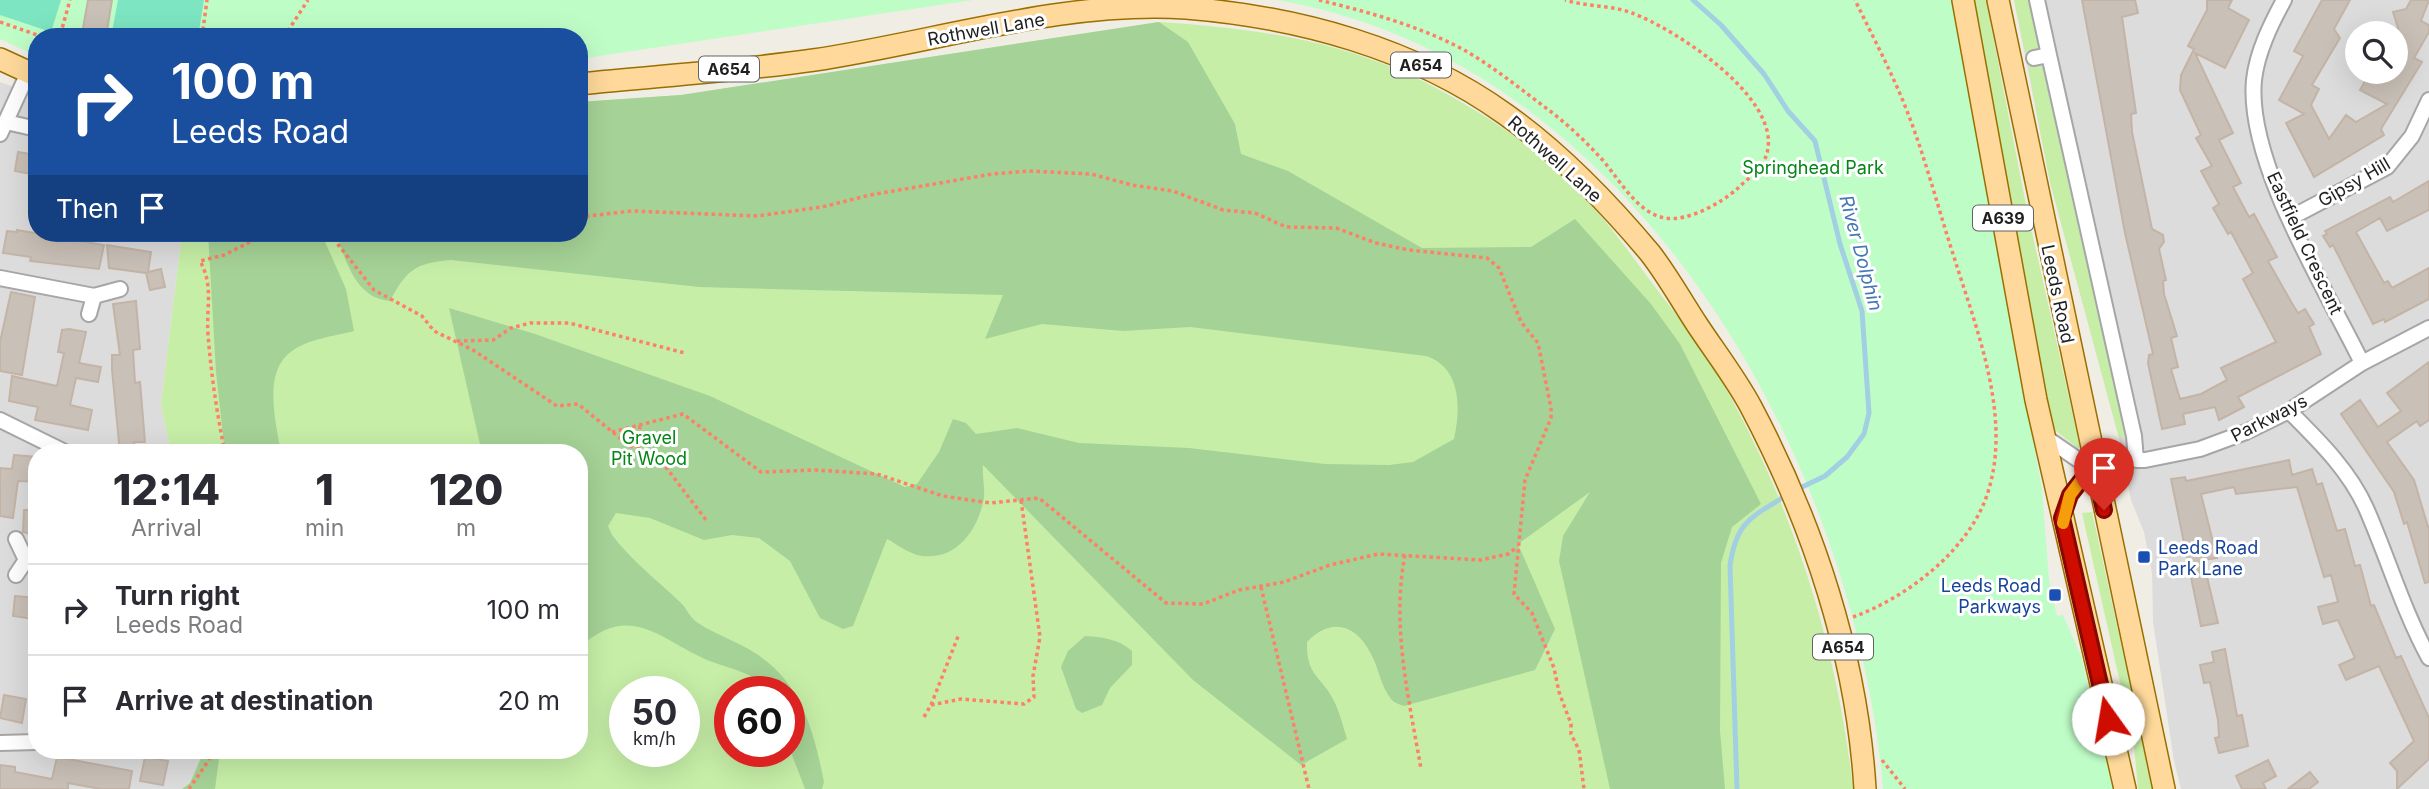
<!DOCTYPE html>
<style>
body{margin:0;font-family:Inter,sans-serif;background:#f2f2f3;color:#2b2b33;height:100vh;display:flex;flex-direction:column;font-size:26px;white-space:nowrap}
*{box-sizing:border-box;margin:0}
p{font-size:23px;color:#7c7c81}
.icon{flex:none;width:38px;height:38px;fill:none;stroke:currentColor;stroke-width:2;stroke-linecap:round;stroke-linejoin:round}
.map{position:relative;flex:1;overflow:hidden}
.side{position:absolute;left:28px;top:444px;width:560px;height:315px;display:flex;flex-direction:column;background:#fff;border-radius:28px;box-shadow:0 7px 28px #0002}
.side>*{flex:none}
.top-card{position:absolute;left:28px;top:28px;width:560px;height:214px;border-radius:28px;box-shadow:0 7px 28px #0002;background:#1a4fa0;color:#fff;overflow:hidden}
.buttons{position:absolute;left:2345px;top:21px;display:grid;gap:14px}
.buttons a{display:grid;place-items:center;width:63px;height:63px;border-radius:50%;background:#fff;box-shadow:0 7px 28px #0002;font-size:35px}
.speed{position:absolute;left:609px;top:676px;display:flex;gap:14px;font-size:35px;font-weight:700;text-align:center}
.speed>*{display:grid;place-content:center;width:91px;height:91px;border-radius:50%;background:#fff;box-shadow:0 7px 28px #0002;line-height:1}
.speed small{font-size:18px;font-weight:400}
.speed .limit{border:10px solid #d22;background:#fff;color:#111}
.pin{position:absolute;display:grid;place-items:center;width:60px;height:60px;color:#fff;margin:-72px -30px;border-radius:50% 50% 50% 0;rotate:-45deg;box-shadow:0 0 7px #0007}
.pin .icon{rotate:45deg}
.me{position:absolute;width:77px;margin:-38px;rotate:347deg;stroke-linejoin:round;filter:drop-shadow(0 0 5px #0008)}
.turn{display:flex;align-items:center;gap:24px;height:147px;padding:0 28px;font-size:32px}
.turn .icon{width:91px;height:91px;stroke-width:2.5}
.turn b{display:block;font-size:49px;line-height:60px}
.then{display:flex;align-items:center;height:66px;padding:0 28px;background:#0003;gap:14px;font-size:26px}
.eta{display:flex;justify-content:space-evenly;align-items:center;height:119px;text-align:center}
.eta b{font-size:42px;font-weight:800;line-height:49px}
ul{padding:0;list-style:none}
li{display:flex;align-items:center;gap:21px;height:91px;padding:0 28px;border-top:2px solid #e1e1e2}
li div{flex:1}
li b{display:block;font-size:26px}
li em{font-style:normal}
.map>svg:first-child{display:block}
.residential{fill:#dddcdc;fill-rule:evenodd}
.grass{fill:#c6eea7;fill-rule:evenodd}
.forest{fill:#a5d296}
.park{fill:#bffdc7}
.pitch{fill:#7de5c2}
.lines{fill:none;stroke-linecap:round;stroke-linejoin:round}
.stream{stroke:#a2cfe1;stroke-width:5}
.building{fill:#c9c0b7;stroke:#c3b4a6;stroke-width:2}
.minor-casing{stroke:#a6a6a6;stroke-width:18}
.primary-casing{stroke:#9a6f00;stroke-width:24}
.path{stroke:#ff7f67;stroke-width:3.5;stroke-dasharray:3.5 3.5;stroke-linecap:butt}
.minor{stroke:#fff;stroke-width:14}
.primary{stroke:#ffd99b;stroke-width:21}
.route-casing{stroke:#860800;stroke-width:18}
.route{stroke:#ce0c00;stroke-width:12}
.slow{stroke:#f59e0b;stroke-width:12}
.transit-dot{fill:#1a4fb4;stroke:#fff;stroke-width:2.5}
.labels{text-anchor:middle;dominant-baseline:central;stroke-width:6;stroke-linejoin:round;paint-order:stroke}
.shield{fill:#fff;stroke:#626262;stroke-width:2}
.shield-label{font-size:16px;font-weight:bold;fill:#1f1f1f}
.street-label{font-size:18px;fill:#1f1f1f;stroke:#fff}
.park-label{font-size:18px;fill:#048616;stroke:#fff}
.transit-label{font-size:18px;fill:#164399;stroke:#fff;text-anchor:start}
.water-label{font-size:19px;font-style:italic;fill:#4477b6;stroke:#fff}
</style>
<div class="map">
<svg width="2429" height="789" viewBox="0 0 2429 789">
<rect width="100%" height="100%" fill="#f0ede4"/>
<path class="residential" d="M2014 0H2429V789H2181L2174 761 2153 622 2152 573 2144 532 2131 500 2119 438 2050 182ZM2357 33H2396V72H2357Z
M0 82 37 95V233H182L161 405 171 453H37V751H204L190 783 182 789H0Z"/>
<path class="grass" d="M1972 0H1986L2027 210 2080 447 2077 448 2055 430 2034 337Z
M2014 0H2032L2041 44 2038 48 2025 52Z
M1159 22C1255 28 1347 41 1434 87 1481 112 1531 144 1569 181 1601 212 1628 251 1655 287 1678 317 1702 348 1721 380 1793 506 1837 645 1853 789H182L190 783 204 751H579V453H171L161 405 182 233H579V102L681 95ZM625 691H684V751H625ZM730 691H789V751H730Z
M2041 66 2047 71 2125 435 2119 438 2050 182 2028 67Z
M2092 512 2153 789H2138L2134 745 2082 513Z"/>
<path class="forest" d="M1159 22 1188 42 1235 124 1241 154 1288 171 1422 248 1531 247 1575 219 1651 304 1680 344 1761 504 1732 527 1721 563 1720 731 1725 789H1610L1559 561 1563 536 1590 492 1518 544 1555 629 1535 670 1404 706C1399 704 1394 703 1391 699 1380 685 1379 668 1371 654 1356 624 1331 617 1307 642 1306 677 1322 676 1334 701 1340 713 1343 726 1347 739L1301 765 1193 680 983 465C982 475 985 488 984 498 978 530 957 560 922 556 909 554 898 545 887 539L853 626 843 629 820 618 790 561 759 538 732 535 704 540 650 518 616 513 608 526 612 535C632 561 658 581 681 603 688 610 689 617 698 623 716 635 737 641 755 653 801 682 814 731 824 782L822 789H805L789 747V691H770C757 673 727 668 707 660 659 639 630 601 579 648V453H482L449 308 535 334 710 396 905 487 917 484 939 452 953 419 966 423 976 434 1017 428 1079 443 1189 448 1325 464 1389 465 1413 462 1454 439C1461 408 1461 367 1426 356L1190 327 1123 331 1042 324 985 339 1003 295 699 287 451 260C416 263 407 269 390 301 355 298 346 261 336 233H579V102L681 95Z
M208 233 322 235 346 289 354 331C335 336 308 339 292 351 262 372 276 422 281 453H225L216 372Z
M1085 636C1102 637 1119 639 1132 651V665L1110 688 1102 705 1082 713 1076 709 1061 667 1068 651Z
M204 751H220L215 789H182L190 783Z"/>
<path class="park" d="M0 0H973L579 59V37H37V56L0 39Z
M1277 0H1952L2042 489 2049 579 2057 616 2063 615 2081 656 2113 789H1883C1855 457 1631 60 1277 0Z"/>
<path class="pitch" d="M0 0H61L51 32 0 15Z
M118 0H204L198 37H111Z"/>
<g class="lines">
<path class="stream" d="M1693 0 1721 25 1764 74 1788 111 1815 141 1840 244 1862 311 1869 413 1864 434 1847 457 1825 476 1796 490
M1737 789 1730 566C1736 521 1752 517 1787 495"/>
</g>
<path class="building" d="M88 0H112L106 37 82 34Z
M2082 0H2135L2138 13 2122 17 2136 113 2131 114 2132 132 2152 229 2163 235 2164 242 2159 249 2166 280 2163 281 2164 294 2177 336 2171 338 2178 367 2171 369 2180 399 2201 394 2227 380 2221 368 2276 342 2243 279 2253 273 2231 232 2228 234 2213 208 2219 204 2201 171 2212 166 2196 138 2201 135 2180 90 2181 75 2194 49 2188 46 2207 10V0H2232L2228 8 2249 20 2225 68 2195 53 2233 133 2219 140 2241 183 2233 187 2249 217 2254 214 2277 257 2268 261 2293 305 2298 313 2305 309 2314 324 2309 327 2321 354 2238 397 2244 407 2219 420 2215 407 2183 414 2185 424 2162 429 2148 363 2149 355 2153 354 2125 233Z
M2322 0H2350L2334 29 2340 38 2312 85 2319 89 2311 105 2329 139 2346 115 2356 122 2387 104 2360 90 2370 72H2396V48L2406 54 2393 12 2406 9 2411 0H2429L2421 21 2429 25V32L2414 58 2422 62 2381 129 2384 135 2314 177 2286 123 2304 114 2279 100 2303 56 2294 51Z
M18 152 37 155V175L15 171Z
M2429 181V210L2387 231 2380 218 2356 232 2384 283 2388 281 2392 288 2429 268V299L2385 322 2384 319 2373 324 2333 245 2330 247 2323 236 2327 234 2325 231 2390 197 2393 202Z
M17 230 65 238 66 233H80L79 241 104 245 99 269 30 261 31 257 3 253 7 231 17 232Z
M107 245 151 252 148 272 161 269 165 287 150 290 146 273 109 268Z
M11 292 35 297 22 375 0 371V342Z
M136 301 140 349 133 350 135 383 140 382 145 442H134L135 453H120L112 370V355H120L113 304Z
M69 329 86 332 79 363 101 367 98 382 76 378 70 405 92 410 88 430 35 420 38 407 9 401 12 376 57 386 64 353 58 352 62 330Z
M2429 362V420L2420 426 2417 421 2387 442 2414 480 2429 530V582L2425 583 2407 522 2404 524 2394 492 2341 414 2360 400 2378 427 2401 411 2387 393Z
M14 455 37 457V482L18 481 13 518 0 516V468L12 469Z
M2289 460 2292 475 2312 469 2317 485 2322 483 2337 531 2345 529 2355 566 2360 565 2371 606 2374 605 2396 658 2401 656 2429 718V759L2397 789V771L2390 763 2414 741 2379 666 2346 680 2339 665 2355 658 2338 620 2323 624 2318 607 2338 602 2331 575 2324 577 2297 487 2236 494 2234 487 2201 494 2217 558 2203 560 2218 623 2201 626 2171 479 2185 477 2186 481Z
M24 510H37V536L23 532Z
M15 596 36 598 34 619 13 616Z
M2225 649 2237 716 2242 715 2248 746 2219 753 2215 738 2219 737 2218 720 2210 682 2204 683 2200 665 2214 662 2212 652Z
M4 695 26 699 22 723 0 718Z
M57 757 132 771 129 789H101L68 783V789H0V765L15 767V772L52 779Z
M145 757 168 761 163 785 140 781Z
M2268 760 2276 776 2263 783 2266 789H2242L2236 776Z
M2310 772 2318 782 2309 789H2288Z"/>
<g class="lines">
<defs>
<path id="minor" d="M2284 0C2271 24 2257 52 2254 80 2246 162 2326 289 2362 363
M2049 55 2134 436 2136 460
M2034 58 2049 55 2037 0
M6 122 37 129
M0 134 28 73
M2290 218 2387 167 2412 136 2429 100
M0 278 94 296 120 289
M89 314 94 296
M2289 411C2318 440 2349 470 2366 508 2388 558 2403 610 2429 658
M0 420 67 453
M2045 437 2077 459 2094 464
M2094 464 2115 459 2145 460 2200 449 2246 432 2289 411 2362 363 2429 328
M2063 516 2070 495 2094 464
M16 575 26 560 16 539
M0 743 37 742"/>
<path id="primary" d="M1963 0 2036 400 2125 789
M1998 0 2164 789
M0 59 37 76
M579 84C657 76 737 71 814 60 935 42 1063 0 1186 8 1298 17 1413 48 1505 114 1559 152 1608 203 1650 253 1668 276 1682 302 1698 326 1716 353 1736 379 1751 407 1813 524 1857 656 1865 789"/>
</defs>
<use href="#minor" class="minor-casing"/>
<use href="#primary" class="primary-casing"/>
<path class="path" d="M1319 0C1368 12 1420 26 1464 50 1494 67 1523 91 1550 111 1567 124 1583 139 1597 154 1617 174 1635 213 1665 218 1688 222 1721 203 1737 189 1748 178 1763 169 1767 153 1782 98 1675 29 1632 13 1611 5 1587 7 1565 0
M0 22 43 37
M65 37 60 36 70 0
M202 37 207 0
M284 37 308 0
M579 217 632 211 757 216 822 207 870 195 992 174 1029 171 1091 174 1132 185 1173 191 1223 210 1255 213 1286 227 1336 228 1376 243 1409 250 1487 258 1499 268 1521 322 1538 343 1551 408V418L1525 480 1514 594 1532 613 1554 668 1559 692 1571 724V734L1579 750 1584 789
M329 233 374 290 422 316 434 331 473 350 557 406 578 404 626 443 665 466 706 520
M457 341 493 340 511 328 530 323H569L685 353
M612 432 683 414 761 472 815 470 877 474 943 496 990 503 1039 498 1166 603 1203 604 1239 590 1284 582 1330 565 1378 554 1481 560 1508 554 1517 547
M638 450 640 424
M225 453C217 414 211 374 208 334 206 308 214 286 200 261L224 255 256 239 286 233
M1405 555C1391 626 1409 699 1421 769
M1261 587 1309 789
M1853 617C1906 598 1968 551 1987 495 2013 419 1977 331 1954 257 1937 205 1924 152 1903 101 1889 67 1871 33 1855 0
M931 705 959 634
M924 717 931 705 961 699 1024 704 1034 697 1033 676 1040 637 1021 500
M1882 760 1905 789
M189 789 215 751"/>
<use href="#minor" class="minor"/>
<use href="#primary" class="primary"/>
</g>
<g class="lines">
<defs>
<path id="route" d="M2104 510 2094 464 2070 495 2062 518 2108 719"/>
</defs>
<use href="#route" class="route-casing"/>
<use href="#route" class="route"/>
<path class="slow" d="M2063 523 2070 495 2090 468"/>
</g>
<g class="transit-dot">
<rect x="2137" y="550" width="14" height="14" rx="3.5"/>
<rect x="2048" y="588" width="14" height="14" rx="3.5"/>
</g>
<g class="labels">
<g class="shield">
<rect x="1391" y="52.5" width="60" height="25" rx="5"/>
<rect x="699" y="56.5" width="60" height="25" rx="5"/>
<rect x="1973" y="205.5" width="60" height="25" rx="5"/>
<rect x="1813" y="634.5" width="60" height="25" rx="5"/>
</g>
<g class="shield-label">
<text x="1421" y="65">A654</text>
<text x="729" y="69">A654</text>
<text x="2003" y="218">A639</text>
<text x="1843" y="647">A654</text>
</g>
<g class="street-label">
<text transform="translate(986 29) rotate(-10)">Rothwell Lane</text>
<text transform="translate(1555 159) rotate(42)">Rothwell Lane</text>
<text transform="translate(2354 182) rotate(-30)">Gipsy Hill</text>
<text transform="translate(2305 243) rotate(65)">Eastfield Crescent</text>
<text transform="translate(2058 294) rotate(78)">Leeds Road</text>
<text transform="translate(2269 418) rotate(-27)">Parkways</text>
</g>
<g class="park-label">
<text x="1813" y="167">Springhead Park</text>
<text x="649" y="437">Gravel<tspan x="649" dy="21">Pit Wood</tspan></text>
</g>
<g class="transit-label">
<text x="2158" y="547">Leeds Road<tspan x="2158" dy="21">Park Lane</tspan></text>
<text x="2041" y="585" text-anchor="end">Leeds Road<tspan x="2041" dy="21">Parkways</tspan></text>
</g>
<g class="water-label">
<text transform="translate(1861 253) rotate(75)">River Dolphin</text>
</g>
</g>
</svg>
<div class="buttons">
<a><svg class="icon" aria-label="search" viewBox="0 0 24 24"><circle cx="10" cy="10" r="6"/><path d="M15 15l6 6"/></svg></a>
</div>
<div class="speed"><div>50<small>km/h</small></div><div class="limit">60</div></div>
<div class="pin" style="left:2104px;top:510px;background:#d93025"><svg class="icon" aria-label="arrive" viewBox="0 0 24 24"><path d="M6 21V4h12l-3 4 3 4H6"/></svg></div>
<svg class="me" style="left:2108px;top:719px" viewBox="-20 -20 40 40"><circle r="19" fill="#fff"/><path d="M0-13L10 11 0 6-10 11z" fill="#ce0c00"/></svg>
<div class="top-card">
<div class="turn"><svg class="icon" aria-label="right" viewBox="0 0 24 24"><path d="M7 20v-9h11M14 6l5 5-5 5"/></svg><div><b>100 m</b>Leeds Road</div></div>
<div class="then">Then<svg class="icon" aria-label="arrive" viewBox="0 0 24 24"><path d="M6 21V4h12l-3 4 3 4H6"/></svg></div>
</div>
<section class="side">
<div class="eta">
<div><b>12:14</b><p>Arrival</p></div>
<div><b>1</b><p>min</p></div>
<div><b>120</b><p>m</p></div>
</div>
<ul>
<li><svg class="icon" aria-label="right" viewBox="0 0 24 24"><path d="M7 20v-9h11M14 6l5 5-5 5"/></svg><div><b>Turn right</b><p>Leeds Road</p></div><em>100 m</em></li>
<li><svg class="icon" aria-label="arrive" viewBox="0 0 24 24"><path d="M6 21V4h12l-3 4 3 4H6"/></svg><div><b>Arrive at destination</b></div><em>20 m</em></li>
</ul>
</section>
</div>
